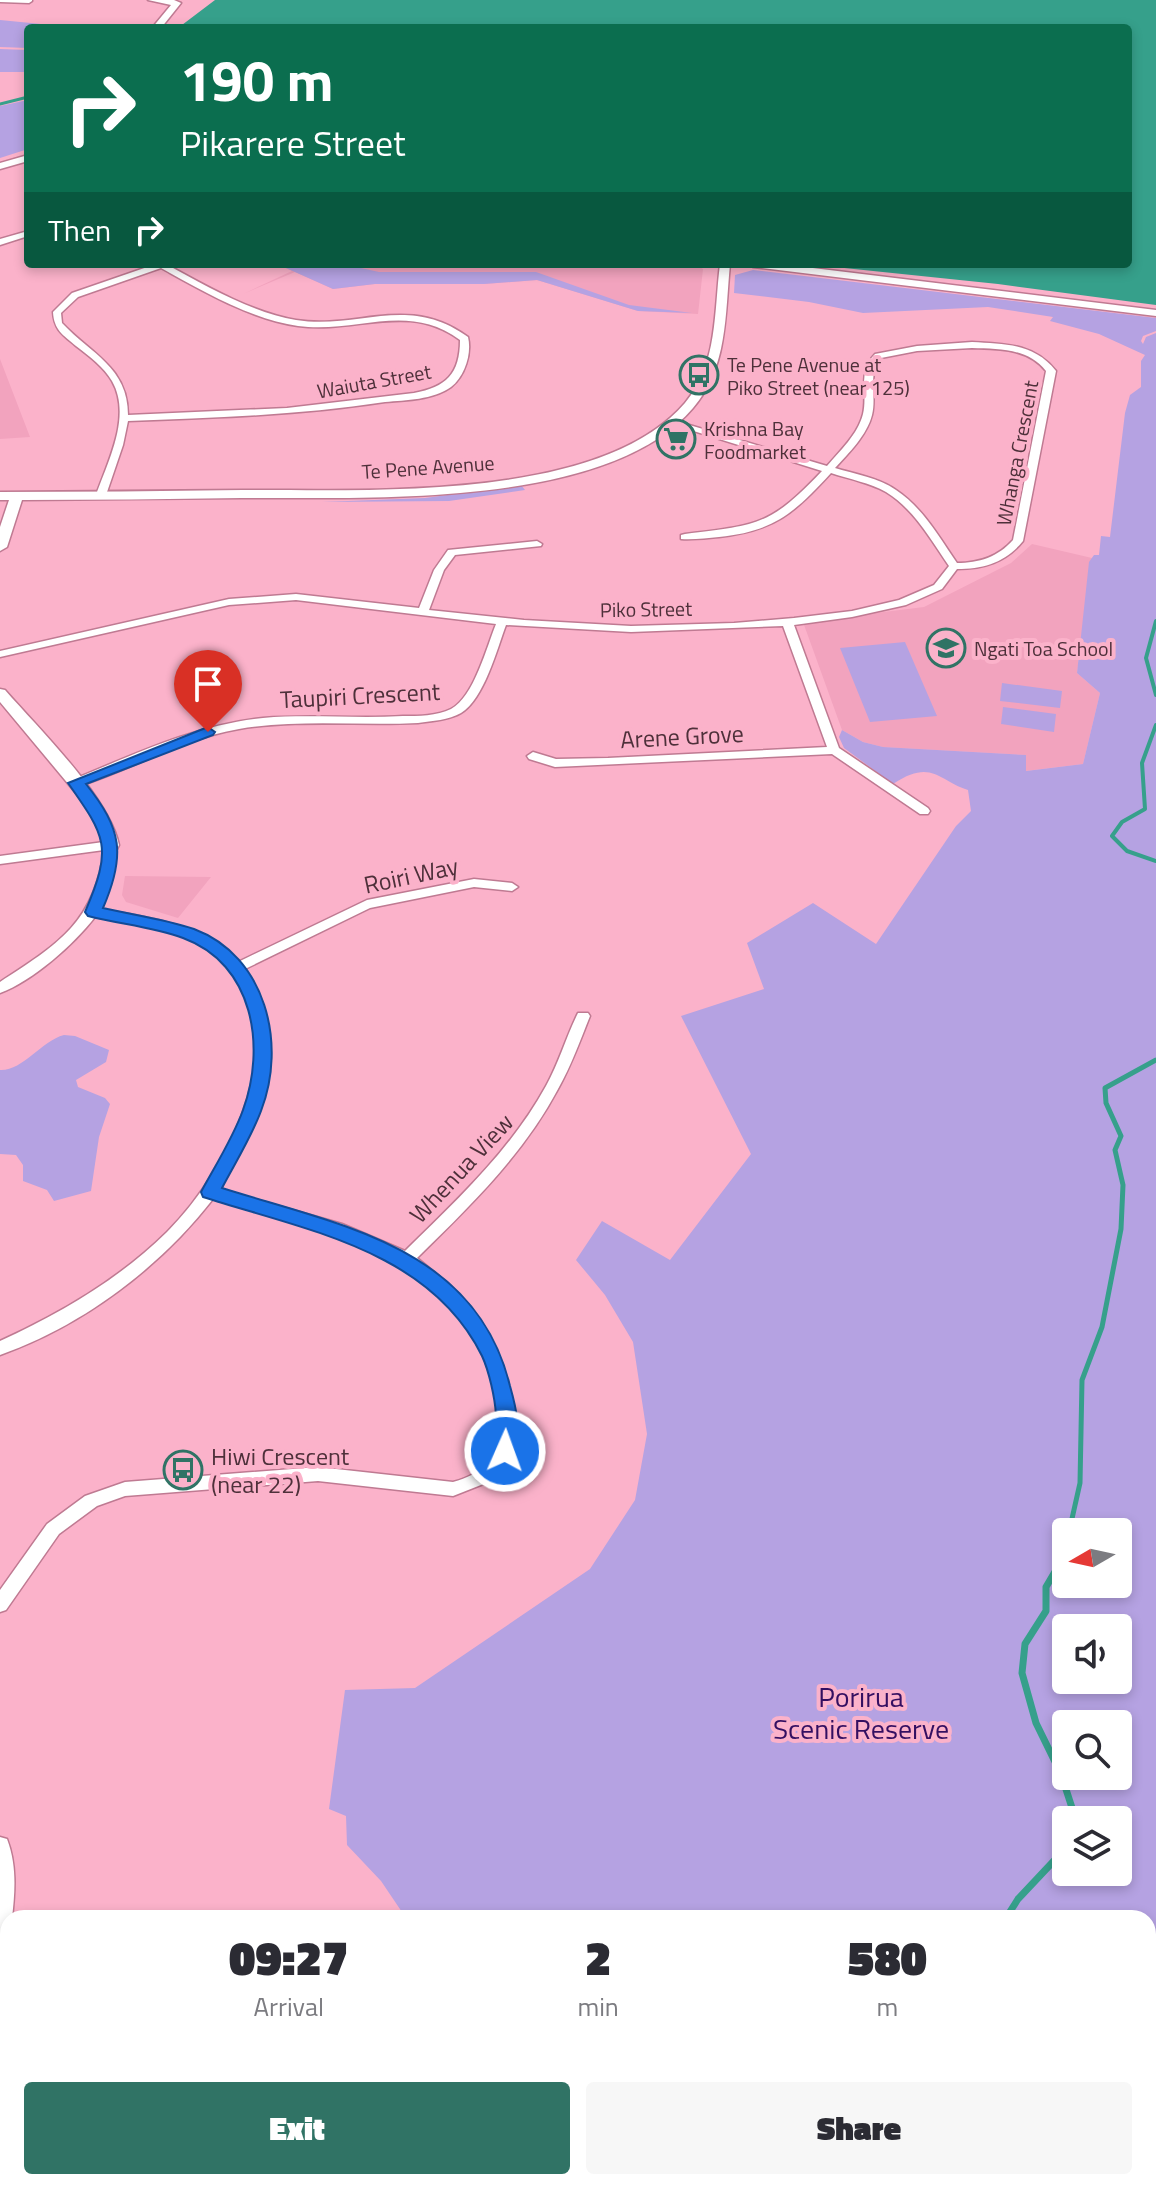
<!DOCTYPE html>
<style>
body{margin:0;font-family:"Titillium Web",sans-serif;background:#f7f7f7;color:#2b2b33;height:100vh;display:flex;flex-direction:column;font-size:30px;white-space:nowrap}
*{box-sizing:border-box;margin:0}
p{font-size:26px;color:#7c7c81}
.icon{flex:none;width:44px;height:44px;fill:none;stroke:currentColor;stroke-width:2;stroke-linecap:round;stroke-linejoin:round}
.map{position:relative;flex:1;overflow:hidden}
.panel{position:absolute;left:0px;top:1910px;width:1156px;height:280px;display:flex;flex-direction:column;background:#fff;border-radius:24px 24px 0 0;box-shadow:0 4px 12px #0003}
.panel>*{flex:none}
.banner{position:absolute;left:24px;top:24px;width:1108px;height:244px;border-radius:8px;box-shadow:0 4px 12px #0003;background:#0b6e4f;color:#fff;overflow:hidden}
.needle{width:52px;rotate:261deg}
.controls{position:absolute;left:1052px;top:1518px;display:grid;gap:16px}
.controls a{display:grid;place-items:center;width:80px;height:80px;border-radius:8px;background:#fff;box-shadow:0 4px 12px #0003;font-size:40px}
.pin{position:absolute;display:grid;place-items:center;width:68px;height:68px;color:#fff;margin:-82px -34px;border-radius:50% 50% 50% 0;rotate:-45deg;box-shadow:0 0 8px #0007}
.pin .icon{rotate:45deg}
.me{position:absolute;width:88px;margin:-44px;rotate:2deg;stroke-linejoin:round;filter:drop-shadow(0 0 6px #0008)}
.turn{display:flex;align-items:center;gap:28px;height:168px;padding:0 24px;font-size:36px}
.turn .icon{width:104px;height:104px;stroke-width:2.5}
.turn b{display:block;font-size:56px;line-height:68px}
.then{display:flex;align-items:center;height:76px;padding:0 24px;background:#0003;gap:16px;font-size:30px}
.eta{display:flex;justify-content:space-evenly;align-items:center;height:136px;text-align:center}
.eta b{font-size:48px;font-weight:800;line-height:56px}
.button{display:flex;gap:16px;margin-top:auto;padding:16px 24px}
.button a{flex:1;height:92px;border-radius:8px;background:#307365;color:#fff;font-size:32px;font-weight:800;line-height:92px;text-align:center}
.button a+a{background:#f7f7f7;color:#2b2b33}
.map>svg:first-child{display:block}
.built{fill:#f2a3be}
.green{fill:#b5a2e2;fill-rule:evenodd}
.water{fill:#36a08b}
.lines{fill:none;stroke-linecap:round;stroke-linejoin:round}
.stream-far3{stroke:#36a08b;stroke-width:3}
.stream-far2{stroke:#36a08b;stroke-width:4}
.stream-far1{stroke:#36a08b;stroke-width:5}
.stream{stroke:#36a08b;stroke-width:7}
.street-casing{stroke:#bf7a92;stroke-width:3}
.secondary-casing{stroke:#bf7a92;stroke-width:3}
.street{fill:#fff;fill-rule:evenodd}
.secondary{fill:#fff;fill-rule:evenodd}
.route{fill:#1a73e8;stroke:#114b97;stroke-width:2}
.labels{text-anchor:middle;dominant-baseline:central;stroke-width:8;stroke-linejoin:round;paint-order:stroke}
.far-poi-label{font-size:20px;fill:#4e303a;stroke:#fbb2ca;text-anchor:start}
.far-street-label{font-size:20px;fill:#4e303a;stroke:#fbb2ca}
.street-label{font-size:24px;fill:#4e303a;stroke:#fbb2ca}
.poi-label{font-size:24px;fill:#4e303a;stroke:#fbb2ca;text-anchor:start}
.near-park-label{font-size:28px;fill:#340f61;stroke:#fbb2ca}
</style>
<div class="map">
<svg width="1156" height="2190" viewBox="0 0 1156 2190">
<rect width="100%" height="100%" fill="#fbb2ca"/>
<path class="built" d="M277 264H696L703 269 698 314 638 311 537 280 484 284H375L333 289 295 272 243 294 292 271Z
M0 359 30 437 0 439Z
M1032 544 1092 558 1077 673 1100 693 1083 764 1025 771 1026 755 883 747 863 742 842 730 803 622 924 607 1011 563Z
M125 876 211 877 178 918 126 902 122 895Z"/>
<path class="green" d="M0 20 82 28H28V48L0 47Z
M0 49 28 50V72H0Z
M28 100V149L0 158V106Z
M277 264H343L379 272H536L629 305 692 313 638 311 537 280 484 284H375L333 289Z
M753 270 1156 318V331L1143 336 1141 341 1143 344 1146 337 1156 333V2190H353L361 2182H1148V1918H406L381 1881 347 1845 346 1816 329 1809 345 1690 415 1688 590 1569 635 1500 647 1434 633 1342 605 1295 576 1260 602 1221 670 1260 751 1154 681 1016 764 989 747 943 813 903 876 944 956 826 971 811 968 790C939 781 932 758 893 784L844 748 839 737 842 730 863 742 883 747 1026 755V771L1083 764 1100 693 1077 673 1089 562 1094 555H1099L1101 536 1110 537 1125 413 1130 395 1141 387V361L1145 355 1099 334 1050 321 1053 317 988 307 863 313 809 302 734 293 735 275ZM1066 1532H1118V1584H1066ZM1066 1628H1118V1680H1066ZM1066 1724H1118V1776H1066ZM1066 1820H1118V1872H1066Z
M521 485 525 490 449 501 322 502 425 498Z
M905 642 937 716 870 722 840 648Z
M1002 683 1062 691 1060 708 1000 701Z
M1003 707 1056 714 1054 732 1001 724Z
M64 1035 75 1036 109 1050 106 1062 76 1080 78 1087 105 1098 110 1104 99 1137 91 1191 54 1201 47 1190 23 1181V1165L16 1155 0 1154V1070C23 1071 41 1041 64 1035Z"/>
<path class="water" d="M215 0H1156V305L998 284 806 264H1128V28H178Z"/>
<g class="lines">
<path class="stream-far3" d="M0 104 28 97"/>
<path class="stream-far2" d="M1156 621 1146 658 1156 695
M1156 725 1142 763 1145 809 1122 822 1112 836 1127 851 1156 861"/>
<path class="stream-far1" d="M1069 1532 1080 1483 1082 1380 1102 1327 1121 1229 1123 1185 1115 1150 1121 1136 1106 1103 1105 1088 1156 1060"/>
<path class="stream" d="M1066 1553 1046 1587V1611L1025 1644 1022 1673 1036 1723 1061 1774 1076 1820
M1006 1918 1018 1899 1066 1848
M802 2182 804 2190"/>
<defs>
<path id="street" d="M0 0H32V1L29 3 0 2Z
M28 231V236L0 245V239Z
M156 264H166C204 285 253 313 296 320 359 330 408 293 468 337 472 353 465 376 451 387 433 400 406 400 385 402 300 415 214 418 128 421L123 445 106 495 97 497 96 495C108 461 132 416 112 381 104 367 89 356 76 346 63 335 54 330 53 312L72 293ZM161 268C201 290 252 320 298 326 357 334 407 301 460 340 460 374 446 387 414 393L287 408 128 415C128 367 91 354 62 323L61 313 78 297Z
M972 342C1004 344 1034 343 1056 371L1023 541C1006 562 984 569 957 569L942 589 906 605 852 617 794 625 839 748 928 808 930 811 928 814H920L832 754 555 767 529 759 527 756 533 752 556 759 608 758 827 747 783 626 631 632 506 625C497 649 484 699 461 713 449 720 432 721 418 723 359 726 298 719 239 729 181 739 131 770 76 787L70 783 72 780C133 755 195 725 263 718 309 714 356 719 403 716 418 716 437 716 451 709 474 697 487 646 496 624L296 600 229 605 0 657V651L229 599 296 594 419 608 434 570 448 550 537 541 542 544 541 546 455 555 444 570 429 610 524 620 631 626 734 623 794 618 852 611 899 600 934 585 949 566C931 540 914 509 886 492 870 483 849 479 831 473 794 513 775 531 719 537 707 538 693 540 681 539V535L685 534C758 525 770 526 822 471L668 423 676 421 827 466C840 451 858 434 863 414 868 393 857 372 875 354L917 346ZM972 348C999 349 1028 348 1046 371L1013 540C998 557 979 563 957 563 939 537 923 508 896 490 879 478 855 474 835 468 849 453 867 435 872 415 877 395 867 374 881 358L917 351Z
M111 841 117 845C114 868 111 888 99 909 149 917 202 924 238 962L367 900 474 879 512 883 518 887 512 891 474 887 370 908 245 969C293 1040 260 1123 219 1189L342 1224 405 1251C456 1201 511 1150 546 1086 559 1063 566 1037 578 1013H588L590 1016C580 1041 571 1066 558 1089 523 1155 469 1207 417 1258L451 1286 469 1305 495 1349 507 1378 513 1403 515 1440 505 1466 491 1481 453 1496 318 1481 125 1496 97 1506 59 1534 6 1610 0 1612V1590L47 1524 85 1496 125 1482 318 1467 453 1482C484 1474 503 1454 499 1421 481 1256 342 1238 213 1199 159 1268 84 1325 0 1355V1341C61 1313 118 1280 167 1232 230 1170 304 1025 215 955 181 928 136 923 95 917 74 944 33 981 0 993V982C57 945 95 922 104 850L0 864V856Z
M0 1837 7 1839C17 1865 15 1891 12 1918H8V1938L0 1944Z
M0 1947 8 1949V1969L0 1967Z"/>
<path id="secondary" d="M148 0H174L181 3 161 28H152L171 5Z
M28 155V161L0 169V163Z
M720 264H730C725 315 728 367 693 408 607 510 365 497 241 498 168 499 95 500 22 500L7 547 0 551V527L9 500H0V492C81 492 162 491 243 490 365 489 599 503 685 403 718 364 714 311 720 264Z
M748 264H780L1156 310V316L753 267Z
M0 689 5 690C39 729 109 797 119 845L117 849H105L99 826 90 810 0 702Z"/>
</defs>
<use href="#street" class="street-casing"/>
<use href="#secondary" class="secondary-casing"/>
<use href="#street" class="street"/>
<use href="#secondary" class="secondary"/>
</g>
<path class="route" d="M208 727 215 732 213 735 86 784C122 829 126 855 103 908 133 915 165 919 194 929 266 956 287 1044 261 1111 251 1138 235 1163 222 1188 339 1225 476 1246 510 1386 516 1407 523 1436 513 1457H497C491 1444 497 1429 496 1415 495 1398 489 1371 482 1356 430 1250 305 1230 203 1197L201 1192C215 1166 233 1138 243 1110 266 1047 254 964 183 938 153 927 119 924 88 916L85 912C113 847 106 837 68 783Z"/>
<defs>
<symbol id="bus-ring" viewBox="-11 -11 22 22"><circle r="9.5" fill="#fbb2ca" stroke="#307365" stroke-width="1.5"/><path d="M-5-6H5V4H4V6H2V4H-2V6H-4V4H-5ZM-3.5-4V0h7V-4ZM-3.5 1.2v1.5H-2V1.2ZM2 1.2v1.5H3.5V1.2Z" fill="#307365"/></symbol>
<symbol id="supermarket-ring" viewBox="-11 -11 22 22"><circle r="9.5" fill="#fbb2ca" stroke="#307365" stroke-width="1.5"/><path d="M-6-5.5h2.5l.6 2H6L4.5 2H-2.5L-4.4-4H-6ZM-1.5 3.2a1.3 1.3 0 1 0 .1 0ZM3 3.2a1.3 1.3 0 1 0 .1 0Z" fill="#307365"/></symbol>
<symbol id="school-ring" viewBox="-11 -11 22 22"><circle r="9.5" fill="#fbb2ca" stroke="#307365" stroke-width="1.5"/><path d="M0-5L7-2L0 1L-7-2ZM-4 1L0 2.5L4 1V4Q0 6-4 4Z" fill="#307365"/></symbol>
</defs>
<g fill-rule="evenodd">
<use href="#bus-ring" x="677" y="353" width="44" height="44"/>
<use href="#supermarket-ring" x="654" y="417" width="44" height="44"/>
<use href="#school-ring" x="924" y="626" width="44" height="44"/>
<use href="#bus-ring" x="161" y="1448" width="44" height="44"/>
</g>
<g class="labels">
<g class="far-poi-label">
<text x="727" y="364">Te Pene Avenue at<tspan x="727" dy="23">Piko Street (near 125)</tspan></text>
<text x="704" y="428">Krishna Bay<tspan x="704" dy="23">Foodmarket</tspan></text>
<text x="974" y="648">Ngati Toa School</text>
</g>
<g class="far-street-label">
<text transform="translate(374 381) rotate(-10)">Waiuta Street</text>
<text transform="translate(1017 453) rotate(-79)">Whanga Crescent</text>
<text transform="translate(428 467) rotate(-4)">Te Pene Avenue</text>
<text transform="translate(646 609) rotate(-1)">Piko Street</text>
</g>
<g class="street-label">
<text transform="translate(360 695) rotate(-3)">Taupiri Crescent</text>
<text transform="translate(682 736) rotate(-3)">Arene Grove</text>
<text transform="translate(411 875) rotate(-12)">Roiri Way</text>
<text transform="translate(461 1168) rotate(-47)">Whenua View</text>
</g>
<g class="poi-label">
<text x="211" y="1456">Hiwi Crescent<tspan x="211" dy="28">(near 22)</tspan></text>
</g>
<g class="near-park-label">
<text x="861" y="1696">Porirua<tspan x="861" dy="32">Scenic Reserve</tspan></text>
</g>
</g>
</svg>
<div class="controls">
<a><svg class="needle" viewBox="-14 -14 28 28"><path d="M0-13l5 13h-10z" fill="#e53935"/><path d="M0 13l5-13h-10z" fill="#7c7c81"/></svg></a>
<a><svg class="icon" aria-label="sound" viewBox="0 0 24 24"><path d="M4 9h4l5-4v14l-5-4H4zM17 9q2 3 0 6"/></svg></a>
<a><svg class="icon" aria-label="search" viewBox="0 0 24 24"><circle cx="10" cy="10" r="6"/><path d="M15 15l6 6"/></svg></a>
<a><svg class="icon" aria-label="layers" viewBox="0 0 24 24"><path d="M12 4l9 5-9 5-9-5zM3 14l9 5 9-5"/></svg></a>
</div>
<div class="pin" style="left:208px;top:732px;background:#d93025"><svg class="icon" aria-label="arrive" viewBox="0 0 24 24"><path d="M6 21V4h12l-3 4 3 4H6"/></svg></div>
<svg class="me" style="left:505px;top:1451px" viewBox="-20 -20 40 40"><circle r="17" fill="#1a73e8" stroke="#fff" stroke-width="3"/><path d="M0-11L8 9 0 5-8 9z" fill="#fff"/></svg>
<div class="banner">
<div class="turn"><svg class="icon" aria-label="right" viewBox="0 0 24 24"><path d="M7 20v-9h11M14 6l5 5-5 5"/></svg><div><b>190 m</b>Pikarere Street</div></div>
<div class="then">Then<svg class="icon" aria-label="right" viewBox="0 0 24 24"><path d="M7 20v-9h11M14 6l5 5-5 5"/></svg></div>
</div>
<section class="panel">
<div class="eta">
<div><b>09:27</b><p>Arrival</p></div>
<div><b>2</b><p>min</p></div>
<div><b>580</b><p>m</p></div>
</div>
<div class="button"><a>Exit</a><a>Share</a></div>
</section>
</div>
